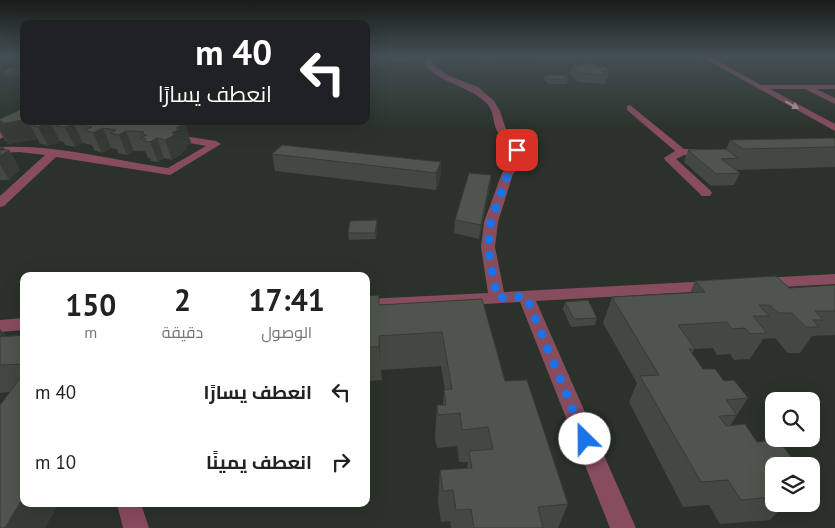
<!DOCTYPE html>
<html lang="ar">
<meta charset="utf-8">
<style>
body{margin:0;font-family:"PT Sans",Cairo,sans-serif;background:#f2f2f2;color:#222;direction:rtl;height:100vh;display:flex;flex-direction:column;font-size:19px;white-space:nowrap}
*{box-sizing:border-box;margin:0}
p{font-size:16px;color:#767676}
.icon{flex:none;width:28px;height:28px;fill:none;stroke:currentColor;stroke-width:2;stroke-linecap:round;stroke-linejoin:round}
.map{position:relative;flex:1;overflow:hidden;direction:ltr}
.panel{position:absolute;left:20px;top:272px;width:350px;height:235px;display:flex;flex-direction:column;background:#fff;border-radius:10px;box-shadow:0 5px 20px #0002;direction:rtl}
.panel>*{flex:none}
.banner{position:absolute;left:20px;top:20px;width:350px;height:105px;border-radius:10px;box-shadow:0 5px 20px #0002;direction:rtl;background:#202124;color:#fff;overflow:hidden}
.fabs{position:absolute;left:765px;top:392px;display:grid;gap:10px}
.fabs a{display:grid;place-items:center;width:55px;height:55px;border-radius:10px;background:#fff;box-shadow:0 5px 20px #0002;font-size:25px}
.pin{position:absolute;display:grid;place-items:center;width:42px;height:42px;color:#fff;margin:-21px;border-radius:10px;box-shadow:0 2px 8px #0006}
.me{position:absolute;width:55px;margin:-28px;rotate:337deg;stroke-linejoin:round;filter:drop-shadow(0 0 4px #0008)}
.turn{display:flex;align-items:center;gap:18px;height:105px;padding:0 15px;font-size:22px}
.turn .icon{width:65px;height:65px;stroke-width:2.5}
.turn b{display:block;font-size:35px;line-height:42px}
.eta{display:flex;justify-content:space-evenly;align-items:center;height:85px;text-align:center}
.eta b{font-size:30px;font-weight:800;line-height:35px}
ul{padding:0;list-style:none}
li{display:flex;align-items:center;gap:15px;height:70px;padding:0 15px}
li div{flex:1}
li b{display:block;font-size:19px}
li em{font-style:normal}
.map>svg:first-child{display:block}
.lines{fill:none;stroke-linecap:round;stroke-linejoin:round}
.minor{fill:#884c5f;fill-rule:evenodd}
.wall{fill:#424941}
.shaded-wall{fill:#363c35}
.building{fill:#4d554c;stroke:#363c35}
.oneway{fill:#baa5a9}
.route{stroke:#1a73e8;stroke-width:9;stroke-dasharray:0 16.2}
</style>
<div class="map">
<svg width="835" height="528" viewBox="0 0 835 528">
<rect width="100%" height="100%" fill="#2a322a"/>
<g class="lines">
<path class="minor" d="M428 56H435L431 64 449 76 478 87 494 101 500 111 506 129 522 150 524 162 513 174 498 222 495 247 504 292 711 281 717 282 719 286 717 290 711 291 536 301 636 528H610L520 302 366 311V299L488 293 481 247 484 222 502 173 513 161C511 146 505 143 497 131 493 123 494 112 488 105 473 86 431 81 424 62Z
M700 56H709L761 85H835V89H816L835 98V104L805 89H770L835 124V131Z
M630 105 684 149H713L714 151 713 153 684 155 676 159 710 190 712 193 710 196H702L665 160 664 158 675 151 627 110V106Z
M24 118V121H28L27 123 0 139V132Z
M171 134 216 141 221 144 170 175 56 157 4 206 0 207V196L45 155 19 152 0 153V147C54 144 114 160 168 168L206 146 168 139V135Z
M835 274V284L762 288 756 287 754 283 756 279 762 278Z
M24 318V330L0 332V320Z
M117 504H141L149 528H123Z"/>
</g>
<path class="wall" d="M366 56 369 58H371L370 56H384L386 61V65L379 66 378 61H375V66L366 67Z
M391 56H412V61L392 62Z
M414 56H422V59H415Z
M533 56H542V58H534Z
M548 56H574L573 60H550Z
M572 66 597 67 609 71 607 80H606L605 84 578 82 570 74Z
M545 75 568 79 567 84H549L544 80Z
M0 119 24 121H154L155 124 161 125 185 124 191 143 186 146 187 149 182 152V154L172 160 164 158 158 162 151 161 150 158H148L145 151H134L127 155 118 153 117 149 111 148 102 153 94 150 92 145 83 143 75 147 65 145 64 142 60 141 48 146 39 143 38 139 8 144 6 141H5L0 132Z
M835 138V167L735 170 740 173 734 185 711 186 684 162 688 150H726L730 140Z
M0 147 5 150H9L20 170 9 180H0Z
M272 154 441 162 440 180 436 190 275 171Z
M491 175 490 187 479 239 454 233 455 220Z
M377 220V227L376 239 349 240 348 233Z
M695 281 789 288 835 285V335L812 336 800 353H788L775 338 763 339 750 359 734 360 730 354 717 355 713 348 695 349 692 353 703 369 724 381 748 398 730 426 757 442 792 458 788 463 774 466V504H786L770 520 720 524 709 505 683 507 629 402 637 383 603 323 612 297 690 293Z
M366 296 380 305 482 299 505 381 568 504 558 528H451L450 521 441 522 438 502 440 470 467 468 468 462H459L457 446 437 448 435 438 437 405H443L444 390H445L441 366 381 370 382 380 368 381V387H366Z
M565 302 597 318 595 325 571 327 563 309Z
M0 329 6 336 24 335V504H58L45 528H0L9 392 0 393Z"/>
<path class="shaded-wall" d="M483 56H496V59L483 60Z
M16 68 18 73 13 77H5L3 73Z
M24 120V121H35L29 123 38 139 8 144 0 130V124Z
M151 121H154L160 139 157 138 164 158 158 162 150 142 148 123Z
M50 122 60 141 48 146 38 127Z
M74 124 83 143 75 147 65 127Z
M185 124 191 143 186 146 187 149 182 152V154L172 160 165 140 172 133 176 128Z
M103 128 111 148 102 153 93 133Z
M126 131 134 151 127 155 119 135Z
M3 146 6 152 9 150 20 170 9 180 0 164V149Z
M441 162 440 180 436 190V173Z
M491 175 490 187 479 239 481 225Z
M377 220V227L376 239 375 233Z
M0 329 14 347 0 362Z
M379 336 381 370 382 380 379 347Z
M366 360 368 381V387L366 368Z
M24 496V504H58L45 528H5Z"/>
<path class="building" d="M371 56H384L386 61H379L377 57H371Z
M366 58H373L375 62H366Z
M592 63 597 67H605L609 71H602L607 75 579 73 572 66Z
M16 68 11 72 3 73 8 69Z
M545 75H563L568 79 550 80Z
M22 109H24V120L0 124V123L3 122H0V119Z
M35 121H151L148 123 161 125 169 121 185 124 176 128 180 129 172 133 176 134 165 140 157 138 150 142 143 141 146 139 140 138 147 135 141 134 144 132 135 131H126L119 135 110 133 116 130 103 128 93 133 85 130 92 127 74 124 65 127 56 126 61 124 50 122 38 127 29 123Z
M835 138V147L743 149 730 140Z
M282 145 441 162 436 173 272 154Z
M726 149 738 158 721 159 740 173 716 174 688 150Z
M0 150H9L0 156Z
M469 173 491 175 481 225 455 220Z
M377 220 375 233H348L350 221Z
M776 276 789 288 835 285V311H815L823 320H813L819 327H806L792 313H778L770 305H759L769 316H753L767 333 750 334 745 328 732 329 727 322 678 325 695 349H689L703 369H715L724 381 734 380 748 398 726 400 737 415 719 416 726 426 745 424 757 442 778 440 792 458 785 459 790 466H774V497L741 500 728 480 701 482 640 376 659 375 612 297 705 292 695 281Z
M379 295V305L482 299 505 381 527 380 568 504 538 507 543 528H474L471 509 456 510 453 490 443 491 440 470 472 468 469 451 493 449 488 427 462 430 460 413 438 415 437 405H446L444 390 452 389 442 332 379 336V347H366V296Z
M588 300 597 318 574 319 565 302Z
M24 335V364L0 365V337Z
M24 373V496L5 528H0V405Z"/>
<defs><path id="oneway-solid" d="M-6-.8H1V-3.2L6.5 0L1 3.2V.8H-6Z" transform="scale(1.25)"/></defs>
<use class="oneway" href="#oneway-solid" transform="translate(792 105) rotate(28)"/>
<linearGradient id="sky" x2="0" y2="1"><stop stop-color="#171c17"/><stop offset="0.43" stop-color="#444f55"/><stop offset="1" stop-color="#444f55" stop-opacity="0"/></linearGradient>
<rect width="835" height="130" fill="url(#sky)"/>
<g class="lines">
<path class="route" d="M517 150 519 162 508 173 491 222 488 247 497 298 526 296 585 439"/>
</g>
</svg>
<div class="fabs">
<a><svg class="icon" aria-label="search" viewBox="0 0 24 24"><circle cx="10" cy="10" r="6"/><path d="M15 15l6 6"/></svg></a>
<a><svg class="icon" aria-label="layers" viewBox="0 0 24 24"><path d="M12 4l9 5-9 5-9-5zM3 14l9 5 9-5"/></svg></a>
</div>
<div class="pin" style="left:517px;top:150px;background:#d93025"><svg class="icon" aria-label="arrive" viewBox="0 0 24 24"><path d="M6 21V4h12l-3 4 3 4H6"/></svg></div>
<svg class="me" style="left:585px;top:439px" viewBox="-20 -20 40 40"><circle r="19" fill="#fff"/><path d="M0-13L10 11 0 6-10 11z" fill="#1a73e8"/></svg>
<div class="banner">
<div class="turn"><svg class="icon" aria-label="left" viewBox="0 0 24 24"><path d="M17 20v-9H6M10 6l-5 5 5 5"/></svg><div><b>40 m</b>انعطف يسارًا</div></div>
</div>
<section class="panel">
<div class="eta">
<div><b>17:41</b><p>الوصول</p></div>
<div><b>2</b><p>دقيقة</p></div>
<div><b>150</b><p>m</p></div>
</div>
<ul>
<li><svg class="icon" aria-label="left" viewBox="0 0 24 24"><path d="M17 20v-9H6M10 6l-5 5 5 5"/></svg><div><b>انعطف يسارًا</b></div><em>40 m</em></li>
<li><svg class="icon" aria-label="right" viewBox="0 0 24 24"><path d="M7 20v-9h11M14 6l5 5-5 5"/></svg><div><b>انعطف يمينًا</b></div><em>10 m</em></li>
</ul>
</section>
</div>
